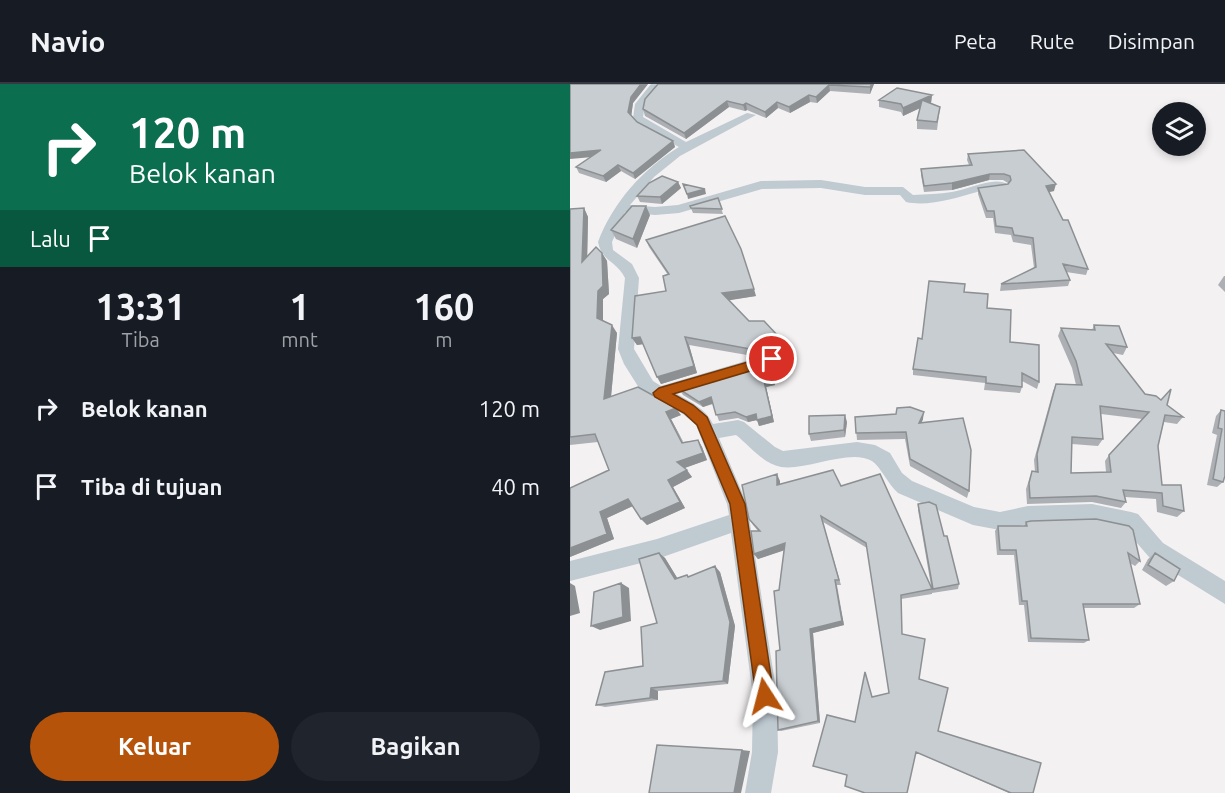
<!DOCTYPE html>
<html lang="id">
<style>
body{margin:0;font-family:Ubuntu,sans-serif;background:#20242c;color:#f1f3f6;height:100vh;display:flex;flex-direction:column;font-size:22px;white-space:nowrap}
*{box-sizing:border-box;margin:0}
p{font-size:20px;color:#9ea1a6}
.icon{flex:none;width:33px;height:33px;fill:none;stroke:currentColor;stroke-width:2;stroke-linecap:round;stroke-linejoin:round}
.map{position:relative;flex:1;overflow:hidden}
.side{display:flex;flex-direction:column;background:#171b24;width:570px}
.side>*{flex:none}
.top-card{background:#0b6e4f;color:#fff;overflow:hidden}
.tools{position:absolute;left:582px;top:18px;display:grid;gap:12px}
.tools a{display:grid;place-items:center;width:54px;height:54px;border-radius:50%;background:#171b24;box-shadow:0 3px 9px #0003;font-size:30px}
.pin{position:absolute;display:grid;place-items:center;width:51px;height:51px;color:#fff;margin:-26px;border:3px solid #fff;border-radius:50%;box-shadow:0 2px 6px #0007}
.me{position:absolute;width:66px;margin:-33px;rotate:351deg;stroke-linejoin:round;filter:drop-shadow(0 0 4px #0008)}
.turn{display:flex;align-items:center;gap:21px;height:126px;padding:0 30px;font-size:27px}
.turn .icon{width:78px;height:78px;stroke-width:2.5}
.turn b{display:block;font-size:42px;line-height:51px}
.then{display:flex;align-items:center;height:57px;padding:0 30px;background:#0003;gap:12px;font-size:22px}
.eta{display:flex;justify-content:space-evenly;align-items:center;height:102px;text-align:center}
.eta b{font-size:36px;font-weight:600;line-height:42px}
.cta{display:flex;gap:12px;margin-top:auto;padding:12px 30px}
.cta a{flex:1;height:69px;border-radius:36px;background:#b45309;color:#fff;font-size:24px;font-weight:600;line-height:69px;text-align:center}
.cta a+a{background:#20242c;color:#f1f3f6}
ul{padding:0;list-style:none}
li{display:flex;align-items:center;gap:18px;height:78px;padding:0 30px}
li div{flex:1}
li b{display:block;font-size:22px}
li em{font-style:normal}
header{display:flex;align-items:center;gap:36px;box-sizing:border-box;height:84px;padding:0 30px;background:#171b24;border-bottom:2px solid #363941}
header strong{font-size:28px}
nav{display:flex;gap:33px;margin-inline-start:auto;font-size:21px}
main{display:flex;flex:1;min-height:0}
.map>svg:first-child{display:block}
.lines{fill:none;stroke-linecap:round;stroke-linejoin:round}
.street{fill:#bfcad1;fill-rule:evenodd}
.wall{fill:#acb0b4;fill-rule:evenodd}
.shaded-wall{fill:#8c9092}
.building{fill:#c8cdd1;stroke:#8c9092;stroke-width:1.5;fill-rule:evenodd}
.route{fill:#b45309;stroke:#753606;stroke-width:1.5}
</style>
<header>
<strong>Navio</strong>
<nav><a>Peta</a><a>Rute</a><a>Disimpan</a></nav>
</header>
<main>
<section class="side">
<div class="top-card">
<div class="turn"><svg class="icon" aria-label="right" viewBox="0 0 24 24"><path d="M7 20v-9h11M14 6l5 5-5 5"/></svg><div><b>120 m</b>Belok kanan</div></div>
<div class="then">Lalu<svg class="icon" aria-label="arrive" viewBox="0 0 24 24"><path d="M6 21V4h12l-3 4 3 4H6"/></svg></div>
</div>
<div class="eta">
<div><b>13:31</b><p>Tiba</p></div>
<div><b>1</b><p>mnt</p></div>
<div><b>160</b><p>m</p></div>
</div>
<ul>
<li><svg class="icon" aria-label="right" viewBox="0 0 24 24"><path d="M7 20v-9h11M14 6l5 5-5 5"/></svg><div><b>Belok kanan</b></div><em>120 m</em></li>
<li><svg class="icon" aria-label="arrive" viewBox="0 0 24 24"><path d="M6 21V4h12l-3 4 3 4H6"/></svg><div><b>Tiba di tujuan</b></div><em>40 m</em></li>
</ul>
<div class="cta"><a>Keluar</a><a>Bagikan</a></div>
</section>
<div class="map">
<svg width="655" height="709" viewBox="0 0 655 709">
<rect width="100%" height="100%" fill="#f4f1f2"/>
<g class="lines">
<path class="street" d="M81 0H91L75 20 73 33 116 58 177 29 186 31 110 72 84 93 60 121 85 123 108 121 191 97 251 96 295 103H333L343 111C356 110 370 110 382 108 397 106 426 91 438 101L436 104C427 106 417 105 407 108 386 114 358 123 336 118L330 111H295L251 104 192 105 109 129 85 131 55 128 42 158 43 166 62 180 69 194 64 265 83 297 91 302 202 269 208 271 210 275 208 279 107 310C121 318 136 325 143 340L168 336 174 338 205 363 213 367 287 358 305 361 320 369 332 389 342 397 404 423 430 428 458 422 522 420 561 428 568 430 593 459 655 497V520L579 473 555 445 522 438 458 440 430 446 403 441 328 409C318 400 310 382 302 377 280 364 236 387 211 383 192 379 180 362 166 351L149 354 177 420 207 612 208 668 201 709H175L182 668 183 612 161 449 87 475 0 497V477L87 455 159 431 157 420 126 341 113 330 71 307 54 280 48 265 55 194C47 177 32 178 28 158 43 118 73 85 109 63L70 42 63 34 65 20Z"/>
</g>
<path class="wall" d="M0 0H78L63 19 61 31 67 38 103 57 105 63 65 95 51 87 36 98 9 89 6 83 20 73Z
M304 0 300 10 260 7 247 19 240 18 220 29 208 24 196 34 177 26 175 27 159 23 116 55 75 32 73 25 85 2Z
M362 11 361 19 370 23 367 46 347 45V36L350 24 333 32 331 28 309 23V16Z
M398 70 484 107 479 108 518 185 516 191 496 188 500 196 498 202 430 207 431 200 464 184 461 161 443 158 441 151 425 149 423 134H416L408 110V104L438 100V99L433 96H419L382 106 354 108 351 91V85L399 81 397 76Z
M108 98 111 104 92 120 70 118 67 112Z
M148 114 153 130 123 129 120 122Z
M14 124 18 133 17 172 32 169 37 177 39 210 33 215V236L47 249 41 313 111 331 101 335 113 358 128 356 132 363 137 376 114 384 122 393 103 403 115 424 77 441 63 422 37 434 44 455 0 473 39 386 28 358 0 361V125Z
M80 131 67 164 46 155 41 146Z
M76 156 186 212 158 216 179 237 209 253 211 260 191 264 192 270 183 272 119 261 127 289 91 300 73 260 67 261 62 254 96 207 98 191 79 163Z
M654 192H655V208L648 201Z
M394 208 417 224 440 258 469 298 467 305 452 297V303L450 309 414 306 415 299 343 291V285L352 255Z
M524 241 557 263 553 271 543 269 575 310 597 321 613 333 607 340 594 338 588 362 592 401 614 427 607 433 587 428 586 415 555 413 556 418 551 424 522 418 457 420 456 405 462 387 465 388 464 376 483 307 486 300 506 301 502 284 488 252 491 244 522 246ZM531 330 572 335 539 371 535 377 536 388 501 389 502 360 528 362 533 355Z
M203 294 205 301 196 303 204 338 189 342 187 336 178 338 168 334 149 337 143 320 133 323 113 311 109 305Z
M651 326 655 327 653 398 647 403 637 401 647 351 642 349 646 332Z
M285 333 353 335 352 338 399 407 397 414 340 382 335 355 287 356Z
M277 338 275 353 241 357 239 350Z
M210 397V400L271 402 361 502 348 426V420L374 452 389 500 388 505 362 509V507V510L331 515 332 550 368 647 463 709H439L346 668 277 691 285 638 302 613 319 609 297 464 253 438 271 501H267L274 541 243 549 250 639 211 647 208 646 210 566 209 506 214 466 188 475 184 470 188 447 183 441 179 435Z
M526 435 570 477 565 482 560 479 570 520 564 524H514L519 556 514 559 458 558 454 521H449L444 471H427L425 447 428 442H454L456 438Z
M89 469 95 474 107 494 117 491 120 493 150 488 165 542 158 600 88 607V616L35 623 26 621 73 582 87 539Z
M585 469 604 497 596 502 572 486 578 475Z"/>
<path class="shaded-wall" d="M71 0H78L63 19 61 34 58 28 61 13Z
M302 0H304L300 10V3Z
M259 1 260 7 247 19 246 13Z
M239 11 240 18 220 29 219 23Z
M362 11 361 19 333 32V24Z
M157 17 159 23 116 55 114 49Z
M207 18 208 24 196 34 195 28Z
M176 19 177 26 175 27 173 21Z
M103 57 105 63 65 95 63 89Z
M31 66 34 72 0 75V69Z
M48 81 51 87 36 98 33 92Z
M420 90 419 96 382 106V99Z
M108 98 111 104 92 120 90 113Z
M486 100 484 107 474 109 476 102Z
M135 105 136 110 118 115 117 110Z
M76 122 80 131 67 164 63 155Z
M14 124 18 133 17 187 12 178Z
M32 169 37 177 39 210 33 215V242L27 234 28 207Z
M184 205 186 212 155 217 152 209Z
M42 241 47 249 40 323 34 315Z
M70 253 74 260 67 261 62 254Z
M115 253 119 261 127 289 91 300 87 293Z
M209 253 211 260 191 264 192 270 183 272 180 265 188 257Z
M203 294 205 301 196 303 204 338 189 342 187 336 178 338 176 333 194 297Z
M141 313 144 319 133 323 129 318Z
M106 324 111 331 101 335 117 365 96 328Z
M354 328 353 335 348 346 349 339Z
M275 331 277 338 275 353 274 346Z
M128 356 132 363 137 376 112 385 107 378Z
M117 386 122 393 103 403 115 424 77 441 71 435 98 396Z
M207 390 210 397V408L207 401Z
M58 415 65 421 37 434 44 455 0 473V464L30 428Z
M215 459 218 465 188 475 184 470Z
M89 469 95 474 111 500 105 495Z
M145 482 150 488 165 542 158 600 153 597Z
M265 496 274 541 243 549 250 639 248 637 240 545Z
M0 499 5 502 10 529 0 532Z
M51 499 59 504 61 537 30 546 21 542Z
M81 604 88 607V616L80 614Z
M172 666 180 667 171 709H164Z"/>
<path class="building" d="M0 0H71L61 13 58 28 67 38 103 57 63 89 48 81 33 92 6 83 31 66 0 69Z
M88 0H302L300 3 259 1 246 13 239 11 219 23 207 18 195 28 176 19 173 21 157 17 114 49 73 25 75 15Z
M327 4 362 11 333 24 331 20 309 16Z
M352 16 370 23 367 38 347 36Z
M454 66 486 100 476 102 493 136H498L518 185 493 180 500 196 431 200 466 183 463 154 444 151 442 144 426 142 424 127H417L408 104 438 100 441 96 440 92 434 90H420L382 99 354 102 351 85 402 81 398 70Z
M92 92 108 98 90 113 67 112 79 99Z
M113 100 135 105 117 110Z
M148 114 152 125 121 124 120 122Z
M62 122H76L63 155 41 146Z
M14 124 12 178 26 163 32 169 33 202 28 207 27 234 42 241 34 315 68 303 106 324 96 328 112 359 128 356 133 369 107 378 117 386 98 396 110 418 71 435 58 415 30 428 37 450 0 464V404L39 386 25 350 0 353V125Z
M155 132 171 165 184 205 152 209 179 237H194L209 253 188 257 190 262 180 265 115 253 124 282 87 293 70 253 62 254 65 212 96 207 93 192 99 190 76 156Z
M359 197 395 200 394 208 418 210 417 224 441 226 440 258 469 261V298L452 289V303L416 299V293L343 285 348 254 352 255Z
M524 241 549 242 557 263 536 260 575 310 586 312 591 316 601 305 597 321 613 333 595 331 588 362 592 401H611L614 427 593 422 592 409 553 406 556 418 526 412 460 414 459 399 462 387 468 388 467 370 486 300 512 301 506 277 491 244 525 246ZM530 322 579 328 539 371 541 388 501 389 502 353 533 355Z
M196 278 203 294 194 297 202 332 187 336 186 330 176 333 165 328 146 331 141 313 129 318 109 305Z
M340 323 354 328 349 339 393 334 401 366 399 407 340 375 336 348 286 349 285 333 326 330 327 324Z
M651 326 655 327V392L653 398 643 395 652 345 648 344Z
M275 331 274 346 239 350V332Z
M263 386 271 402 310 390 362 505 331 511 332 550 355 555 349 595 378 604 368 647 471 679 463 709H441L346 668 337 709H295L275 702 277 691 243 682 257 631 285 638 295 588 302 613 319 609 296 459 251 432 269 496H265L272 537 240 545 248 637 208 646 206 567 210 566 204 507 209 506 215 459 184 470 181 447H190L179 435 172 401 207 390V401Z
M359 418 366 421 374 452H377L389 500 363 505 348 420Z
M526 435 559 442 563 446 570 477 558 469 570 520H513L519 556 461 554 457 517H452L446 466H430L428 442H457L456 438 461 437Z
M89 469 105 495 117 491 118 493 145 482 160 538 153 597 81 604 80 614 26 621 35 588 73 582 71 543 87 539 69 475Z
M585 469 610 485 604 497 578 481Z
M51 499 53 533 21 542 24 508Z
M87 661 172 666 164 709H79Z"/>
<path class="route" d="M202 271 207 272V279L103 310 123 321 137 333 175 420 204 612 201 619 195 621 189 619 186 612 160 420 127 341 114 329 85 313 83 309 89 304Z"/>
</svg>
<div class="tools">
<a><svg class="icon" aria-label="layers" viewBox="0 0 24 24"><path d="M12 4l9 5-9 5-9-5zM3 14l9 5 9-5"/></svg></a>
</div>
<div class="pin" style="left:202px;top:275px;background:#d93025"><svg class="icon" aria-label="arrive" viewBox="0 0 24 24"><path d="M6 21V4h12l-3 4 3 4H6"/></svg></div>
<svg class="me" style="left:195px;top:612px" viewBox="-20 -20 40 40"><path d="M0-17L14 15 0 8-14 15z" fill="#b45309" stroke="#fff" stroke-width="4"/></svg>
</div>
</main>
